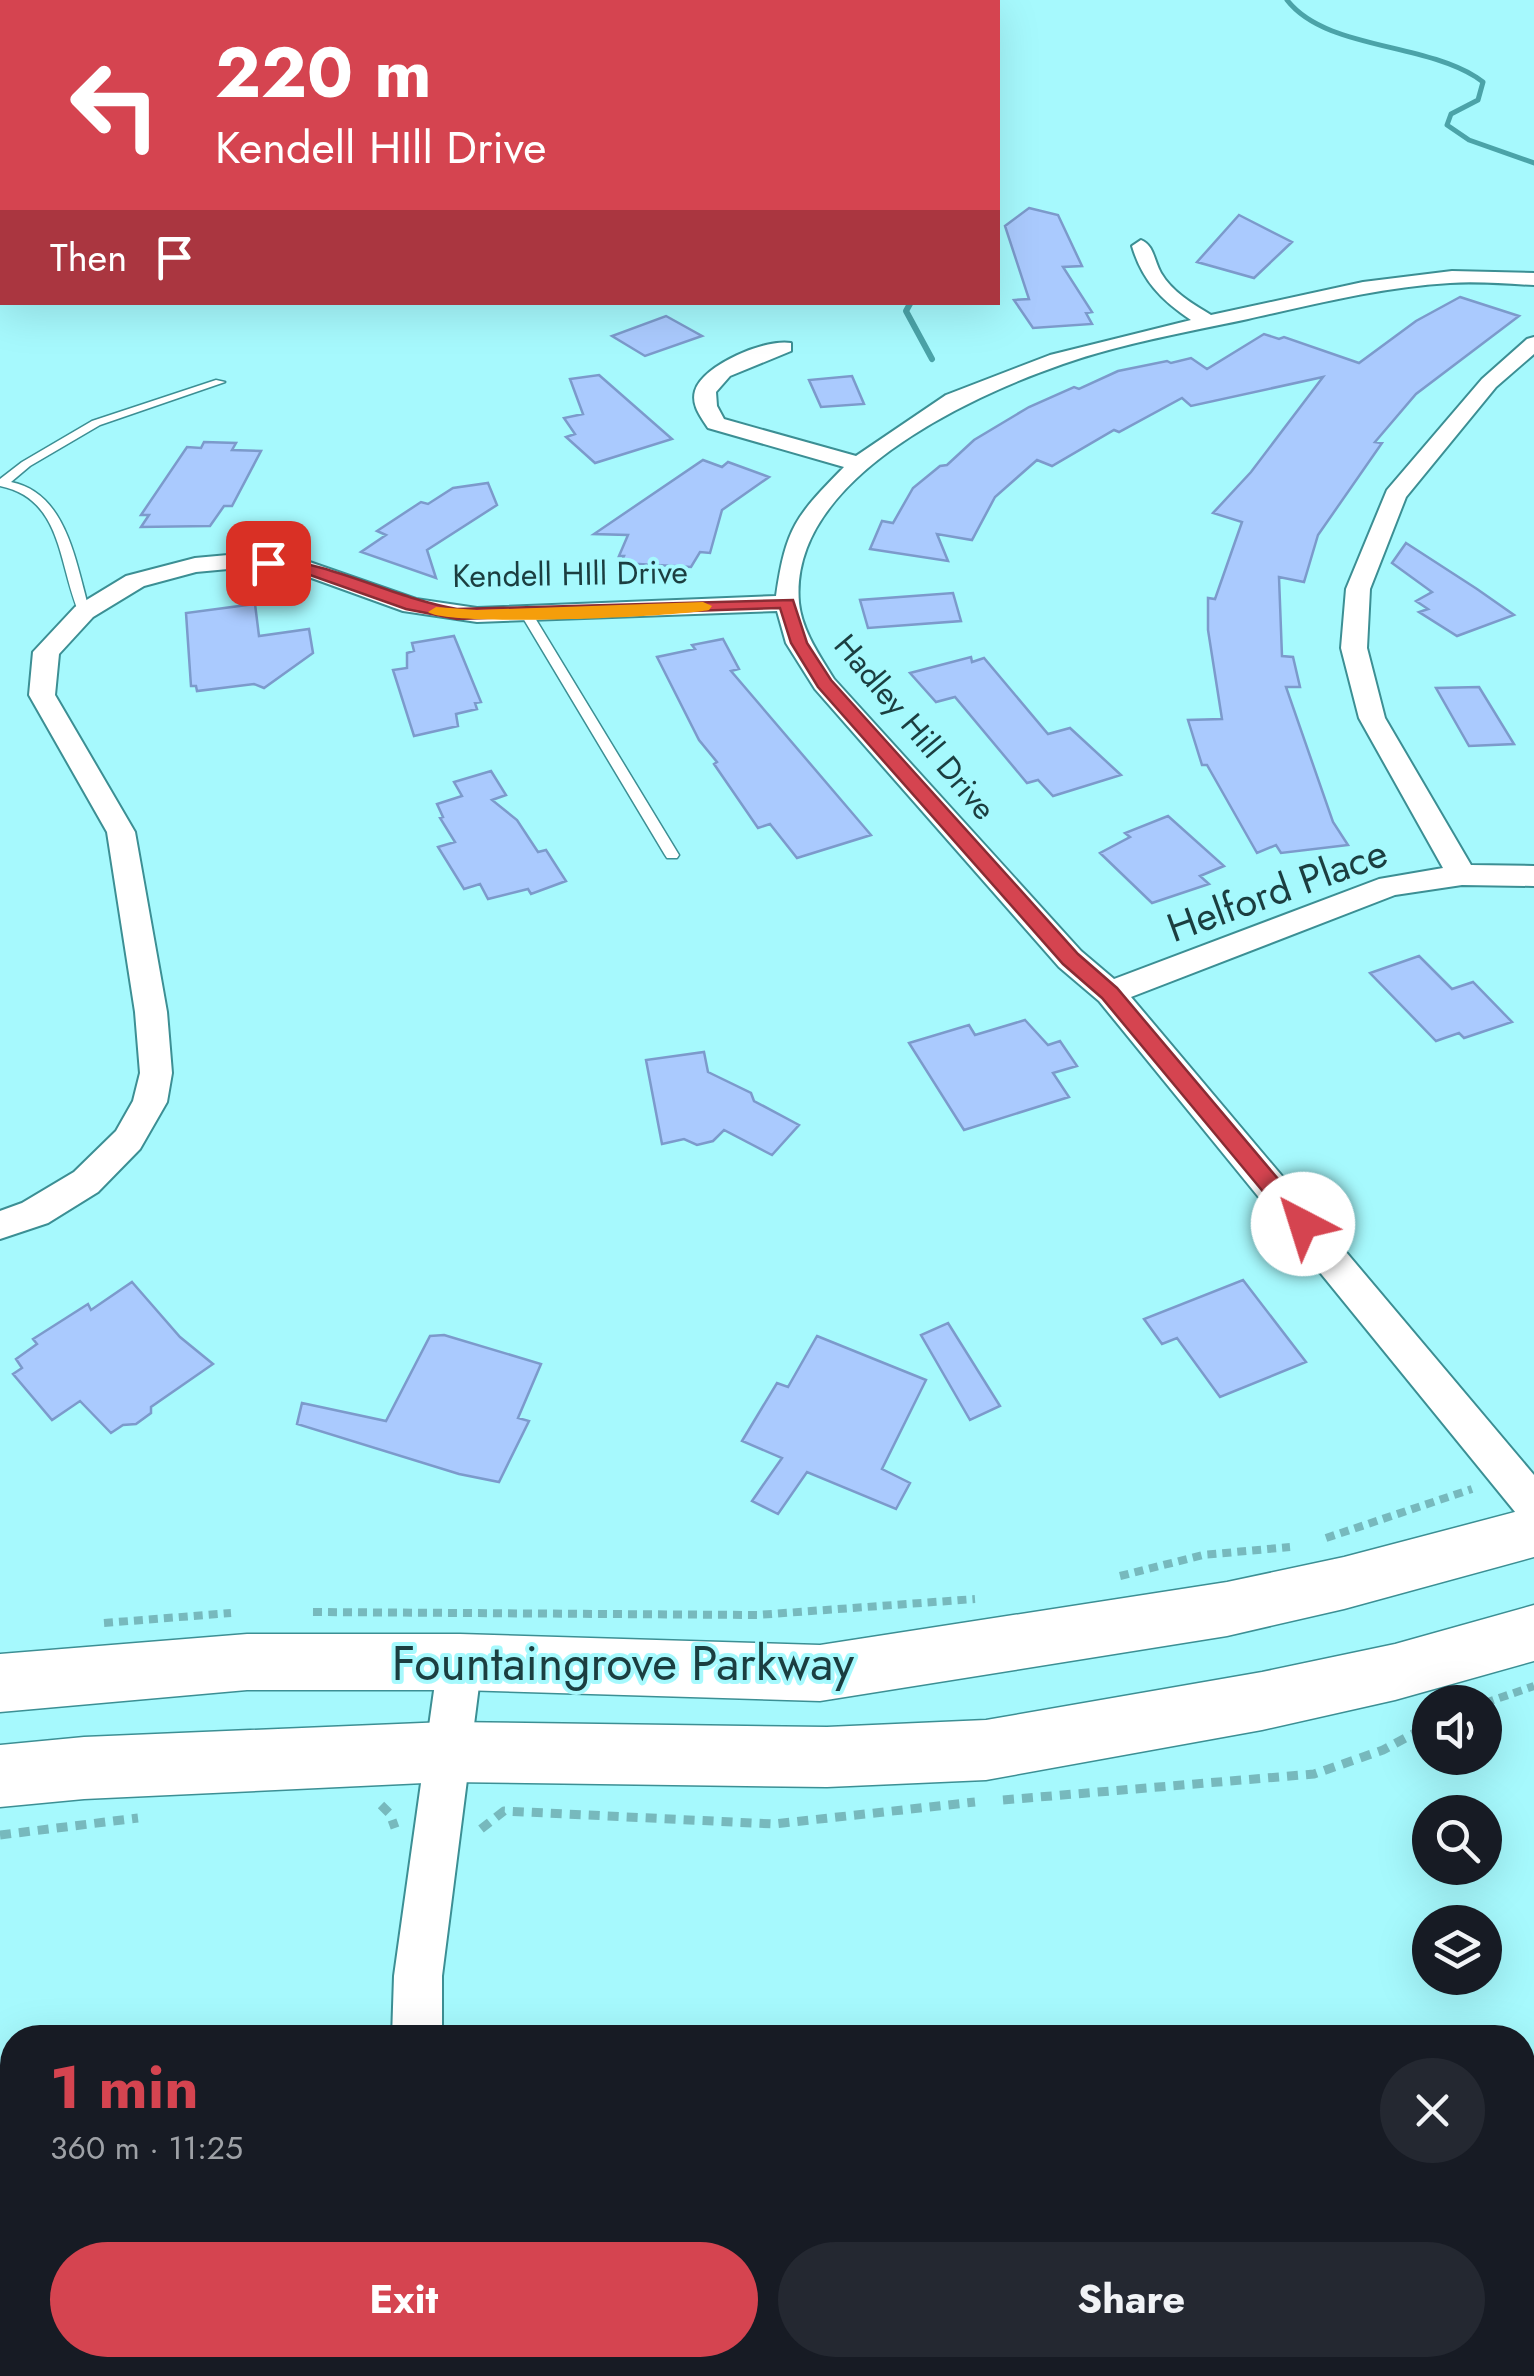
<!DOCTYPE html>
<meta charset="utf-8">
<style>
body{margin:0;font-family:Jost,sans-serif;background:#242831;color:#f1f3f6;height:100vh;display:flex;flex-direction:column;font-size:38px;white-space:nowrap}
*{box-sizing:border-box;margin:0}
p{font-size:32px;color:#9ea1a6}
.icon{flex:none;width:55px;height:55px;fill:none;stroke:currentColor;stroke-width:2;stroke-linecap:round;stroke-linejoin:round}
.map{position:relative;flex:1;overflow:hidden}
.sheet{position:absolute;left:0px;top:2025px;width:1535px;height:352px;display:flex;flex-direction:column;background:#171b24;border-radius:40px 40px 0 0;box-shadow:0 10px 40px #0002}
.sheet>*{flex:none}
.banner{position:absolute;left:0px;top:0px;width:1000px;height:305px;box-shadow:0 10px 40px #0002;background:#d54450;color:#fff;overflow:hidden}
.fabs{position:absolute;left:1412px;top:1685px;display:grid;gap:20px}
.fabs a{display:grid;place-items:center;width:90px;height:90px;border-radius:50%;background:#171b24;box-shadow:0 10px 40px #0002;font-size:50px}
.pin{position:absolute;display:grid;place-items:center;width:85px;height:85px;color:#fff;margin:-42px;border-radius:20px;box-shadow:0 5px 15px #0006}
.me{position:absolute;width:110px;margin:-55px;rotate:320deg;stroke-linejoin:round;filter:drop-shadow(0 0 8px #0008)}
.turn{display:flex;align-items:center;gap:35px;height:210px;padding:0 50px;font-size:45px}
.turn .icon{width:130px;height:130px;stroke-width:2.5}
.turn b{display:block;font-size:70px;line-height:85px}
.then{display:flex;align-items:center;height:95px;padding:0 50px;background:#0003;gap:20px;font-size:38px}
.round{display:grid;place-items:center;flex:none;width:105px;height:105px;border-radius:52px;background:#242831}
.overview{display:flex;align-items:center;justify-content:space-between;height:170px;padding:0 50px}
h1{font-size:60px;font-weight:700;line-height:75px;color:#d54450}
.action{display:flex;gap:20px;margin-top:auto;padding:20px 50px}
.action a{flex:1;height:115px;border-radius:60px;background:#d54450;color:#fff;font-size:40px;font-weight:700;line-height:115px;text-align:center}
.action a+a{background:#242831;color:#f1f3f6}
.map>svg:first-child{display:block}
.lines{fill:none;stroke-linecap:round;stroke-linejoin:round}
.stream-far1{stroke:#4ba3a8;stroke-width:5}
.stream{stroke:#4ba3a8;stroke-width:6}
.building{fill:#aacafe;stroke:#7c9acb;stroke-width:2.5}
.lane-casing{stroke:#3c8f94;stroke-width:3}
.street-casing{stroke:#3c8f94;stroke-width:4}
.secondary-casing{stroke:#3c8f94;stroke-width:3}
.path-far2{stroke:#77b9bd;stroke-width:2.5;stroke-dasharray:4 2.5;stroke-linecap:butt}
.path-far1{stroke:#77b9bd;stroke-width:8;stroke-dasharray:9 6;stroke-linecap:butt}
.path{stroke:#77b9bd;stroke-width:9;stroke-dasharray:11 8;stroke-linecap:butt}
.lane{fill:#fff;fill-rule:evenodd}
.street{fill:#fff;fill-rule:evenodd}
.secondary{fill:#fff;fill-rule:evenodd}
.route{fill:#d54450;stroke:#8a2c34;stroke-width:2.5}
.slow{fill:#f59e0b}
.labels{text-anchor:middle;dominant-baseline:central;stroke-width:8;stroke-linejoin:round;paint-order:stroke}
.far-street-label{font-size:32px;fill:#1b3e40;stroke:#a6f9fd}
.street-label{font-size:40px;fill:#1b3e40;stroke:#a6f9fd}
.near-street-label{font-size:48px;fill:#1b3e40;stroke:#a6f9fd}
</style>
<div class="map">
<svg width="1534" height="2376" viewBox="0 0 1534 2376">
<rect width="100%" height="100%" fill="#a6f9fd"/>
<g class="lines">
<path class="stream-far1" d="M809 0H820
M1287 0C1325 49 1420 42 1476 77L1483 82 1478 100 1451 114 1447 125 1469 140 1534 163"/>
<path class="stream" d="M911 302 906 311 932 359"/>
</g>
<path class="building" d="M1029 208 1058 215 1082 266 1063 267 1092 312 1086 313 1092 324 1033 328 1014 300 1029 299 1005 226Z
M1239 215 1292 242 1254 278 1197 262Z
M1460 297 1519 316 1416 394 1375 442 1382 443 1318 535 1304 582 1279 577 1282 656 1293 657 1300 687H1286L1333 822 1348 845 1281 853 1276 845 1257 853 1207 765H1202L1188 720 1222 719 1208 630V598L1215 599 1242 522 1213 513 1251 472 1323 377 1191 406 1182 398 1119 432 1114 430 1052 466 1037 460 995 497 972 540 937 534 948 561 870 549 882 521 893 523 913 488 940 466 947 465 974 440 1029 407 1074 387 1079 389 1118 371 1167 361 1171 363 1191 358 1207 369 1264 334 1279 339 1284 337 1359 363 1416 321Z
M666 316 702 336 645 356 612 336Z
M599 375 672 439 595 463 566 437 575 434 564 418 583 414 570 379Z
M852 376 864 404 821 407 809 380Z
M204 442 236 443 232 450 261 451 232 506H224L210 526 141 527 149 515H141L187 447 201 448Z
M703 460 722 467 728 462 769 477 722 510 710 553 700 552 691 567 621 563 624 556H619L628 535 594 534Z
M488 483 497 505 427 550 436 578 361 552 386 535 377 531 421 502 428 504 453 488Z
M1406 543 1477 589 1514 615 1457 636 1419 612 1428 609 1416 601 1432 592 1392 563Z
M953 593 961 621 868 628 860 600Z
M255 604 259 636 309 629 313 653 264 688 254 684 197 691 196 686H191L186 613Z
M454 636 481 702 475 703 477 709 456 714 458 726 414 736 393 670 407 668V653L414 651 412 643Z
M723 639 739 669 731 671 871 835 797 858 770 824 758 828 714 764 717 762 699 740 657 657 695 649 692 645Z
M971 657 972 662 984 658 1048 734 1070 728 1121 775 1053 796 1038 780 1027 783 955 697 936 702 910 673Z
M1479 687 1514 744 1469 746 1436 688Z
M491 771 506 795 492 800 517 820 538 852 546 850 566 881 531 894 528 889 488 899 480 884 464 889 438 847 455 842 440 818 443 817 437 804 462 796 454 782Z
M1168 816 1224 866 1200 876 1209 884 1152 903 1100 853 1130 837 1125 833Z
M1419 956 1452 989 1473 982 1512 1022 1464 1038 1459 1033 1436 1041 1370 973Z
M1025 1020 1048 1045 1060 1041 1077 1066 1053 1073 1069 1097 964 1130 909 1043 969 1025 975 1035Z
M704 1052 708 1072 751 1093 754 1101 799 1125 772 1155 724 1130 713 1141 697 1145 684 1139 662 1144 646 1060Z
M1243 1280 1306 1362 1220 1397 1177 1338 1162 1344 1144 1319Z
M132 1282 180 1337 213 1364 151 1407V1413L136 1424 123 1425 111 1433 80 1401 52 1420 13 1374 22 1368 16 1359 37 1344 33 1339 88 1304 91 1310Z
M948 1323 1000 1406 970 1420 921 1335Z
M444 1335 541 1364 518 1418 529 1421 499 1482 459 1474 297 1424 302 1403 386 1421 430 1336Z
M817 1336 926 1380 882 1469 910 1483 896 1509 807 1472 778 1514 752 1501 782 1458 742 1441 777 1383 788 1387Z"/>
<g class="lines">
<defs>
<path id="lane" d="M216 380 225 382 100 425 30 466 11 482C68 493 76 566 90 612L80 615C58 567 64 499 0 486V479L22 462 92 421Z
M526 609 532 613 679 855 677 858H667L665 855 520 613Z"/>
<path id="street" d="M93 0H107V2H93Z
M1141 240C1154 245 1154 261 1161 273 1172 292 1193 304 1211 315L1363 282 1452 271 1534 273V285C1506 284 1478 281 1450 283 1382 287 1315 304 1248 319 1187 332 1123 343 1063 364 968 397 788 480 799 603 802 631 820 656 834 679L1081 951 1114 979 1379 879 1443 868 1359 718 1341 648 1346 589 1387 490 1482 379 1527 339 1534 337V354L1496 387 1406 497 1370 589 1367 648 1385 718 1471 865 1534 866V886L1462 885 1395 895 1131 997 1534 1475V1523L1520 1518 1099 1001 1059 967 815 689 786 643 777 611 477 622 403 611 295 572 239 568 196 572 144 586 93 617 59 654 55 695 135 832 167 1012 172 1073 167 1102 140 1149 98 1192 48 1223 0 1239V1211L22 1203 74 1172 116 1131 133 1101 140 1073 135 1012 107 832 29 695 33 652 75 607 126 576 195 558 239 554 298 558 416 599 477 608 776 596C786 527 796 516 844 467L708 428C701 417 691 405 695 391 702 365 767 338 791 343V351L730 376 716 392 717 406 724 419 856 456 946 395 1050 355 1191 320C1161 300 1142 280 1132 246Z
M460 1641 475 1647 482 1662 442 1976V2038H392L394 1976 438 1662 445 1647Z
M395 2365H451L453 2376H397Z"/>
<path id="secondary" d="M1534 1507V1557L1344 1609 1227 1636 820 1701 460 1690H247L0 1712V1654L247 1634H460L820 1645 1227 1582 1344 1557Z
M1534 1605V1661L1395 1700 1262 1730 986 1780 827 1787 446 1782 84 1799 0 1807V1745L84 1737 446 1722 827 1727 986 1720 1262 1672 1395 1644Z"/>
</defs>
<use href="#lane" class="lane-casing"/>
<use href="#street" class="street-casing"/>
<use href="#secondary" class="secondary-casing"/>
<path class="path-far2" d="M436 0 445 2
M657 0 666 2
M502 2 522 0"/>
<path class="path-far1" d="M1326 1538 1472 1489
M1120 1576 1203 1555 1290 1547
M313 1612 757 1615 975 1599
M104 1623 231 1613
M1485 1703 1534 1686
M1424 1728 1430 1725"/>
<path class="path" d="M1003 1800 1314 1774 1383 1750 1428 1726
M381 1805 390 1814 395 1828
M481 1829 504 1811 774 1824 975 1802
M0 1835 138 1818
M372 2365 373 2376"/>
<use href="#lane" class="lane"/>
<use href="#street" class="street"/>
<use href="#secondary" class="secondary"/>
</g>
<path class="route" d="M268 558C334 563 393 598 457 609L793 600 807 643 831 680 1078 954 1117 988 1311 1218 1314 1224 1311 1230H1295L1102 998 1063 964 818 687 791 643 780 608 457 619 406 609 296 570 263 566V559Z"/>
<path class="slow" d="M703 602 712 606 709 610C674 617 449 627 428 612L436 607 477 610Z"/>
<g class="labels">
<g class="far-street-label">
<text transform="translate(570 574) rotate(-1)">Kendell HIll Drive</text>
<text transform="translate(915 727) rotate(50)">Hadley Hill Drive</text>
</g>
<g class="street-label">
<text transform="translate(1277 890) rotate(-20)">Helford Place</text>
</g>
<g class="near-street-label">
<text x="623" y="1663">Fountaingrove Parkway</text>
</g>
</g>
</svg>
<div class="fabs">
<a><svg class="icon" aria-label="sound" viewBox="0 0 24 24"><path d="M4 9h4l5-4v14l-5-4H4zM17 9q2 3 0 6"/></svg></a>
<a><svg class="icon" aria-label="search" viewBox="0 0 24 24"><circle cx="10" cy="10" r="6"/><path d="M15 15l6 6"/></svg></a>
<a><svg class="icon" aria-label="layers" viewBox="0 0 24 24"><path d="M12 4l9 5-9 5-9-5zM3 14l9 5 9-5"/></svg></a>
</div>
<div class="pin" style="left:268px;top:563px;background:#d93025"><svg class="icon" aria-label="arrive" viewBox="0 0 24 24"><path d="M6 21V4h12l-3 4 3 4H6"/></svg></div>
<svg class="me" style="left:1303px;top:1224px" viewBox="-20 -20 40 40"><circle r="19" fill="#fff"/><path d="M0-13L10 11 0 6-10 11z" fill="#d54450"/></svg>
<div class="banner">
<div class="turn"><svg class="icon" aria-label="left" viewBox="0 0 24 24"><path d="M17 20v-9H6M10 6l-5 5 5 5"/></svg><div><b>220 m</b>Kendell HIll Drive</div></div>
<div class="then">Then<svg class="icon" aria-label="arrive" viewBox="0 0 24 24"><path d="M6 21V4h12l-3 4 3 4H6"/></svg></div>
</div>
<section class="sheet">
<div class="overview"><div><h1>1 min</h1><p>360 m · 11:25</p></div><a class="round"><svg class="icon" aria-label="close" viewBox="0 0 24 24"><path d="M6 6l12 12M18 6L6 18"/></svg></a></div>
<div class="action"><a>Exit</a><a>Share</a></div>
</section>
</div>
